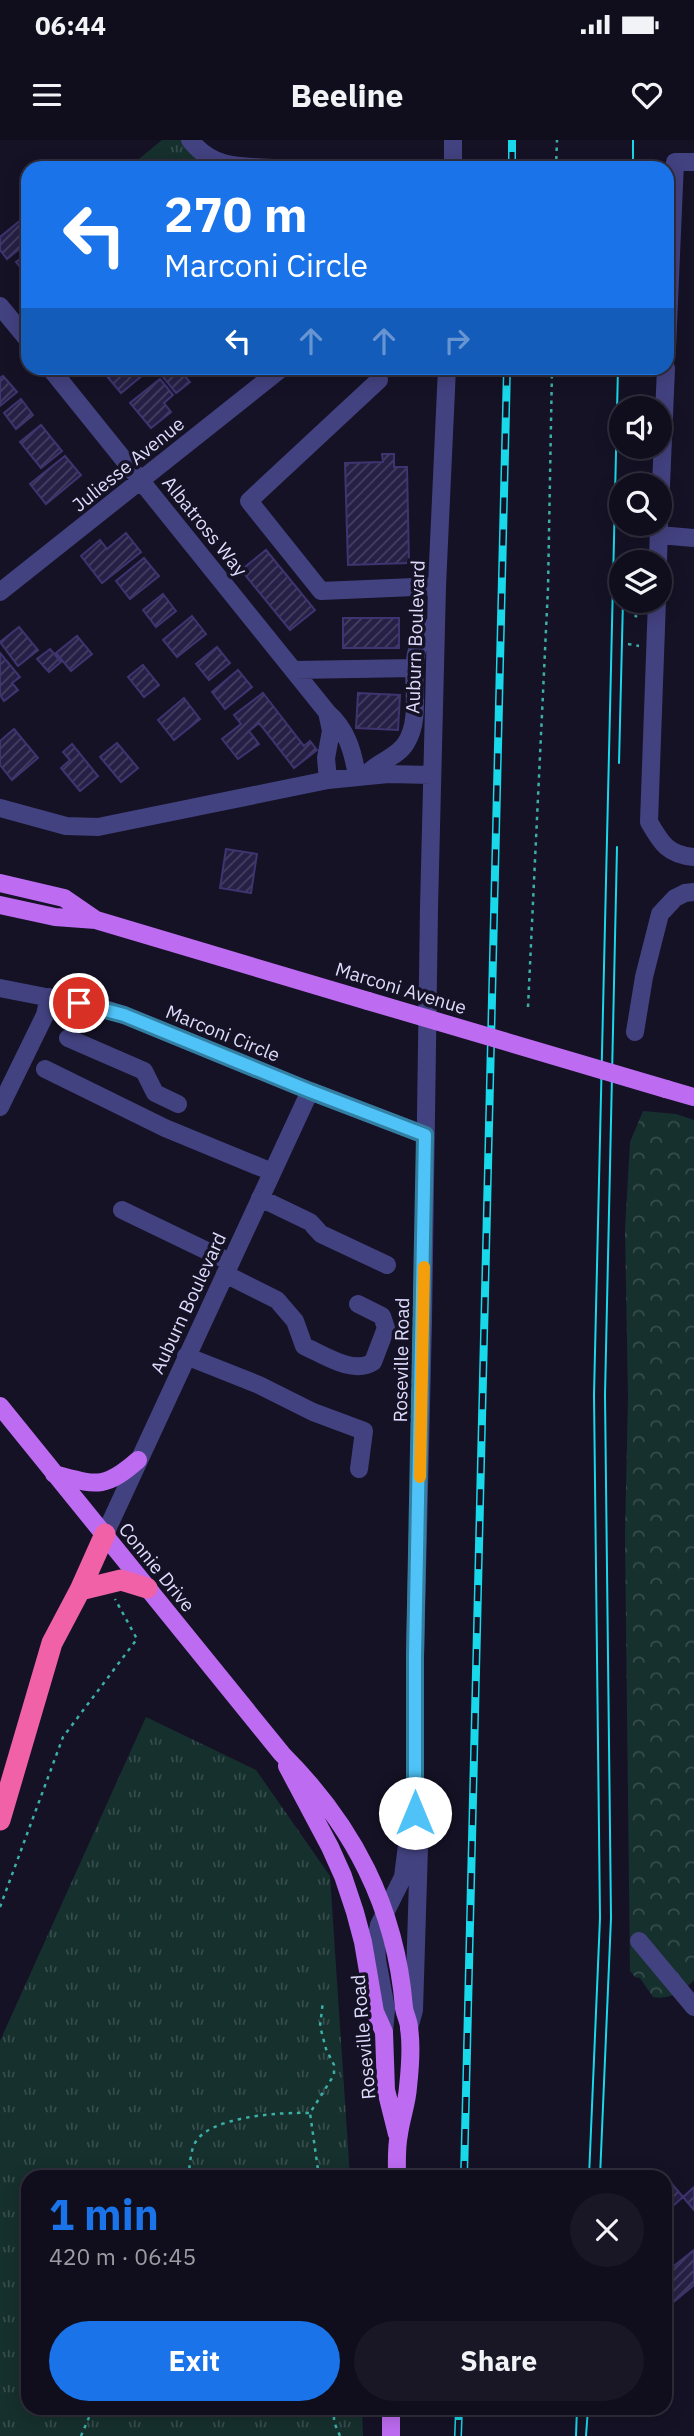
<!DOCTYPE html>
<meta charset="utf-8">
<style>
body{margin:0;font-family:"IBM Plex Sans",sans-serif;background:#191725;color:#f1f3f6;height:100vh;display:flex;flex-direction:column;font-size:26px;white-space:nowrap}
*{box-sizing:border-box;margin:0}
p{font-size:23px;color:#9c9ca3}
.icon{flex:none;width:38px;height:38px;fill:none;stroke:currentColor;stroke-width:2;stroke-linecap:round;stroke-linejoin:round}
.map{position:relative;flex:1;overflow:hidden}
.drawer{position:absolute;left:21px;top:2030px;width:651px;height:245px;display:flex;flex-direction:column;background:#100e1c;border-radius:21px;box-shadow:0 4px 18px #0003,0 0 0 2px #302e3b}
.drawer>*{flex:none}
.top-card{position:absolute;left:21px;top:21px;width:653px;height:214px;border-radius:21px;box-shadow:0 4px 18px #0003,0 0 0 2px #302e3b;background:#1a73e8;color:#fff;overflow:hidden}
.buttons{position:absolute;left:609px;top:256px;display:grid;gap:14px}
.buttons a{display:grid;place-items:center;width:63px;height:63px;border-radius:50%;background:#100e1c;box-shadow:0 4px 18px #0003,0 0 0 2px #302e3b;font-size:35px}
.pin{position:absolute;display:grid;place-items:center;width:60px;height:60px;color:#fff;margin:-30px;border:4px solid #fff;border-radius:50%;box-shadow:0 2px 7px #0007}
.me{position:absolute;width:77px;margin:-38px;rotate:0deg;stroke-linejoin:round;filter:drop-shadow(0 0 5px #0008)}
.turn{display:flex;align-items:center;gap:24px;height:147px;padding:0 28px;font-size:32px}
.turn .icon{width:91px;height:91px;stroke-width:2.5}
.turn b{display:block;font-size:49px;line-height:60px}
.lanes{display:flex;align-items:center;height:66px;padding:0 28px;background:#0003;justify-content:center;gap:35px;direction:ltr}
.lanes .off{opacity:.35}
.round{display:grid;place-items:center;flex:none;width:74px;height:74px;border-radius:37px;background:#191725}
.overview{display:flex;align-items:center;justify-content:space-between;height:119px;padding:0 28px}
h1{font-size:42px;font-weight:700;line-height:52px;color:#1a73e8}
.cta{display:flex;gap:14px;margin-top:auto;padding:14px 28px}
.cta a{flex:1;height:80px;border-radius:42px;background:#1a73e8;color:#fff;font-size:28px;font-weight:700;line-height:80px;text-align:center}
.cta a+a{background:#191725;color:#f1f3f6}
.status{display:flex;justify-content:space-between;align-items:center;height:49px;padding:0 35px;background:#100e1c;direction:ltr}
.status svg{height:19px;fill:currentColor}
header{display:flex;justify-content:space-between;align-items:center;height:91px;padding:0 28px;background:#100e1c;font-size:32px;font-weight:700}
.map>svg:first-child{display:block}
.grass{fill:url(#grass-tufts)}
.park{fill:url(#park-crowns)}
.building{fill:url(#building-hatch);stroke:#3f346f;stroke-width:2}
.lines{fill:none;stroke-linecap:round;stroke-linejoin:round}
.path{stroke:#3cafa6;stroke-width:2.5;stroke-dasharray:3.5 5;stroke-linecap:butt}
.minor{stroke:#434281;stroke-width:18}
.major{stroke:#bd6cf1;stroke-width:18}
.highway{stroke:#f061a8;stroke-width:21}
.tram{stroke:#19d8ea;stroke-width:2}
.rail-casing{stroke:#19d8ea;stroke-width:8}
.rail{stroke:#151226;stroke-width:5;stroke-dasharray:16;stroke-linecap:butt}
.major-bridge{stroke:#bd6cf1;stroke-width:18}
.route-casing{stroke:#337fa1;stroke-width:18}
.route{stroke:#4fc3f7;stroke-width:12}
.slow{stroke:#f59e0b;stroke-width:12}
.labels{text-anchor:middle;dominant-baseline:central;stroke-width:7;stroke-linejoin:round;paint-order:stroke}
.street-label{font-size:19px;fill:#dedbfc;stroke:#151226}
</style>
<div class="status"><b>06:44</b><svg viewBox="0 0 49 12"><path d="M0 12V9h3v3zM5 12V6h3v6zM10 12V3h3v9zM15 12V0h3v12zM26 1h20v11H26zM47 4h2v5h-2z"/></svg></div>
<header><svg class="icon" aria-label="menu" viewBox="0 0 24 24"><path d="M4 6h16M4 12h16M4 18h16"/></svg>Beeline<svg class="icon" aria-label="heart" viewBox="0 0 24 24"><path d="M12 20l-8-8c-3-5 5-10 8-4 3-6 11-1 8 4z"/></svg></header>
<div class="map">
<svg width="694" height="2296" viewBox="0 0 694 2296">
<defs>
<pattern id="grass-tufts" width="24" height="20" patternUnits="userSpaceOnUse" patternTransform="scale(1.75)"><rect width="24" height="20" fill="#16302e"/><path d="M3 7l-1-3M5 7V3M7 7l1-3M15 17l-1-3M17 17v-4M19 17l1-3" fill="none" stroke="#374d4d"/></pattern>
<pattern id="park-crowns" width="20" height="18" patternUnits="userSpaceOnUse" patternTransform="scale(1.75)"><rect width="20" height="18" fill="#16302e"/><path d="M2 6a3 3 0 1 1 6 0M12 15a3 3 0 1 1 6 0" fill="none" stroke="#374d4d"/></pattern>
<pattern id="building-hatch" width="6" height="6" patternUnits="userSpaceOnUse" patternTransform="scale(1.75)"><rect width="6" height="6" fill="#272046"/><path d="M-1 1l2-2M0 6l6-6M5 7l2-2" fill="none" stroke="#464062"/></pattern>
</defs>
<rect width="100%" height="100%" fill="#151226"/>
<path class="grass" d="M162 0H182L203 28H128Z
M146 1577 256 1630 330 1736 350 2037H28V2268H362L363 2296H0V1901Z"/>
<path class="park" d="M643 971 676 974 694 980V1840C683 1852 669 1860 653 1857L640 1838 635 1837 630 1831 625 1395 628 1257 625 1090 630 1002Z"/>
<path class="building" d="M28 74V102L7 119 0 110V97Z
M28 113V137L16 122Z
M100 228H146L149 230 121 253Z
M164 228H178L190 242 176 253 159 232Z
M195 228H212L202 236Z
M3 236 17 252 0 266V238Z
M160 239 173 255 164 263 171 272 151 288 130 263Z
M21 259 33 275 16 289 4 273Z
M41 285 62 311 41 328 20 302Z
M382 314H394V327H407L409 423 348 425 345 323 383 322Z
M65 316 81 335 46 364 30 344Z
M126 393 141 412 102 443 81 416 100 400 107 409Z
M266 410 315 470 290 490 241 430Z
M144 418 159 436 130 459 116 441Z
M163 454 176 471 156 487 143 470Z
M192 476 206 494 177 517 163 500Z
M343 478H399V508H343Z
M19 487 38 510 18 526 0 502Z
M77 496 92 514 71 531 56 513Z
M217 507 230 523 209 540 196 524Z
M50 509 61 522 49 532 37 519Z
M0 513 20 537 12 543 18 550 4 561 0 555Z
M143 525 159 545 144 557 128 537Z
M238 530 252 547 225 569 212 552Z
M263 553 304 606 310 601 317 610 294 628 259 583 249 591 259 604 238 619 222 599 241 584 234 575Z
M358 553 400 555 398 590 356 588Z
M184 558 200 579 174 600 158 580Z
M14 589 38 618 12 640 0 625V601Z
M117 603 138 628 121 642 100 617Z
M72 604 98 636 80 651 61 628 70 620 63 612Z
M226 709 257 714 251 753 220 748Z
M665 2036 683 2057 665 2073Z
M694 2047V2070L683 2057Z
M694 2110V2145L665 2169V2133Z"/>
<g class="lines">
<path class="path" d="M556 28 557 0
M630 395H641
M628 470 637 477
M628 504 639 506
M528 867 548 448 552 228
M0 1767 63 1597 137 1499 115 1459
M188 2037C190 2027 190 2014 194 2005 206 1976 282 1972 310 1973
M319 2037 310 1973 334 1935V1925L326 1909 320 1886 323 1861
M334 2268V2282L340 2296
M81 2296 93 2268"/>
<path class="minor" d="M190 0C215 31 243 26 279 28
M453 28V0
M0 166 28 200
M667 208 675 22H694
M50 228 327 572C347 589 353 612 357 636
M379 240 249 361 321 451 437 446
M660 368 666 228
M659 395 694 398
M658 422 659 383
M0 452 282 228
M657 460 649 682C661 703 668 715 694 717
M294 530 415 528
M327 572 331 591 326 618 328 640
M367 634C378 621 397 618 406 603 423 576 409 539 417 510 420 500 430 490 436 482
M0 668 66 686 98 687 328 640 388 634 432 635
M0 848 102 868 124 875 310 951 425 995
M635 892 644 837 660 774 675 758 685 753 694 752
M68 898 144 931 155 953 178 964
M45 929 165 988 272 1032
M0 967 45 875 49 857
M260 1058 310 1082 321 1094 387 1125
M122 1070 230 1122
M225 1134 277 1160 295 1181 304 1206C324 1215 353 1235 373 1222L386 1188 382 1176 358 1164
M186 1216 259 1245 313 1272 364 1291 359 1329
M105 1394 310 951
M639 1801 694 1867
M409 1888 414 1870 419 1707 415 1673V1516L423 1181 429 768 437 446 447 228
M384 1892 386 1869 377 1820 376 1800 379 1785 403 1737 408 1697"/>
<path class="major" d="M0 743 64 758 96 780
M0 765 55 777 96 780 368 861
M666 949 694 957
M0 1266 282 1614C353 1685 396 1767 404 1868 405 1875 409 1881 409 1888 412 1907 410 1929 408 1947 407 1963 401 1979 399 1994 396 2008 397 2023 397 2037
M54 1334C96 1345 104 1350 138 1320
M287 1626 330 1707 343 1736 355 1772 363 1802 375 1872 384 1892 386 1950 397 1994
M391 2296V2268"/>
<path class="highway" d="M80 1450 121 1440 147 1448
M0 1680 52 1503 80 1450 105 1394"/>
<path class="tram" d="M633 28V0
M619 623 623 460
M589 2037 600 1778 594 1255 618 228
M600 2037 611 1778 605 1255 617 707
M576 2296 577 2268
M586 2296 588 2268"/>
<defs>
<path id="rail" d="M512 28V0
M464 2037 507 228
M458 2296 459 2268"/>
</defs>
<use href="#rail" class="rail-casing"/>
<use href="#rail" class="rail"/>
<path class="major-bridge" d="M368 861 666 949"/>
</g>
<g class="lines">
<defs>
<path id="route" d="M79 863 124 875 310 951 425 995 415 1517V1673"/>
</defs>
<use href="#route" class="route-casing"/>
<use href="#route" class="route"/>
<path class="slow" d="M420 1337 424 1127"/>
</g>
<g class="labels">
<g class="street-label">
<text transform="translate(128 324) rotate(-39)">Juliesse Avenue</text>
<text transform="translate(205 386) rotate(51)">Albatross Way</text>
<text transform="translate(415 497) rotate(-88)">Auburn Boulevard</text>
<text transform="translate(401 848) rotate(17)">Marconi Avenue</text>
<text transform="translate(223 893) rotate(22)">Marconi Circle</text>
<text transform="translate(188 1163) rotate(-65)">Auburn Boulevard</text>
<text transform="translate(401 1220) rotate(-89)">Roseville Road</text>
<text transform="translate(157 1427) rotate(51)">Connie Drive</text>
<text transform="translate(363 1897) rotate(-95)">Roseville Road</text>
</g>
</g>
</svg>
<div class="buttons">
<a><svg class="icon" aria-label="sound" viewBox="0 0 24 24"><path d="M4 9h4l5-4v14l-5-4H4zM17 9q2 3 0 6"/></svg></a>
<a><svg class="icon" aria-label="search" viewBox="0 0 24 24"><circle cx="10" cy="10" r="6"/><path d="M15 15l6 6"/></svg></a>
<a><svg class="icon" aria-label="layers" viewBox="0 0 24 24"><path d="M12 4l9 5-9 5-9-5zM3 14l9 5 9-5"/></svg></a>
</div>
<div class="pin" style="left:79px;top:863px;background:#d93025"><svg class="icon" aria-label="arrive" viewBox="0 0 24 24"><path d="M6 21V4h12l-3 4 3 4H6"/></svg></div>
<svg class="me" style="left:415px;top:1673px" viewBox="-20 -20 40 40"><circle r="19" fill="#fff"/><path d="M0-13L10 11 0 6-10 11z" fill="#4fc3f7"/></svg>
<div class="top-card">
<div class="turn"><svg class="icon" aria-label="left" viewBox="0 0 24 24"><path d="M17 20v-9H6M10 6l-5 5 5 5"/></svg><div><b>270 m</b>Marconi Circle</div></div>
<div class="lanes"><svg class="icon" aria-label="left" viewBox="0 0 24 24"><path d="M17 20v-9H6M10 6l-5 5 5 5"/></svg><svg class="icon off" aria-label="ahead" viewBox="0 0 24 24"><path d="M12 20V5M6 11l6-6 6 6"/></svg><svg class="icon off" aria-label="ahead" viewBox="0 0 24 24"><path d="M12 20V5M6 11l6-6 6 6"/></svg><svg class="icon off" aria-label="right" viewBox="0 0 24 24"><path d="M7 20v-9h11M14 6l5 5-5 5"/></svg></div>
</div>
<section class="drawer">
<div class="overview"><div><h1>1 min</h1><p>420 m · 06:45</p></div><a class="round"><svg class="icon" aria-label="close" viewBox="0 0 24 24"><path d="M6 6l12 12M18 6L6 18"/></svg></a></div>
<div class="cta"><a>Exit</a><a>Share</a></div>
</section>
</div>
